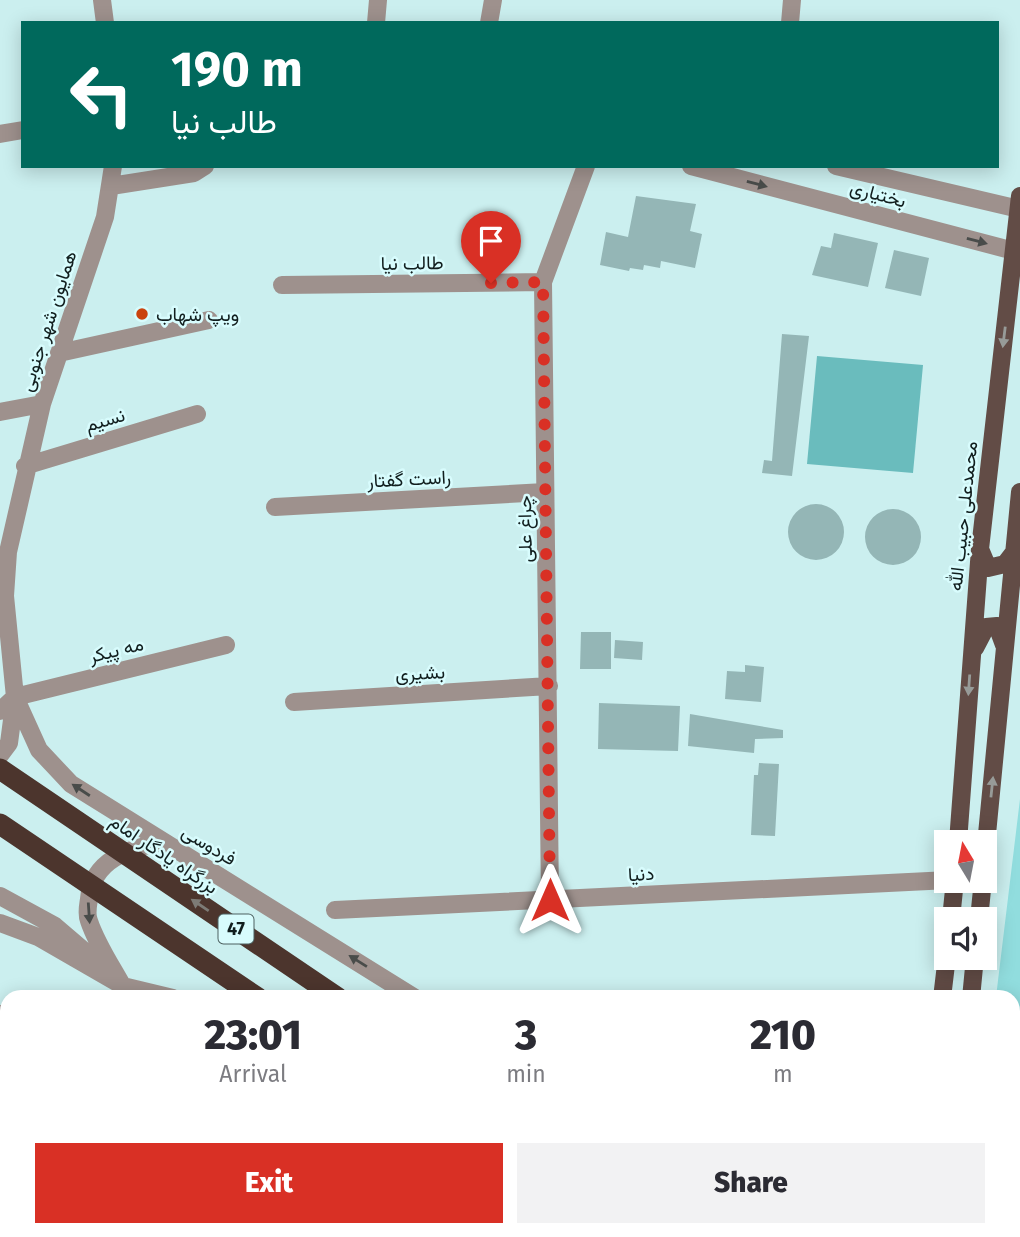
<!DOCTYPE html>
<meta charset="utf-8">
<style>
body{margin:0;font-family:"Fira Sans",Vazirmatn,sans-serif;background:#f2f2f3;color:#2b2b33;height:100vh;display:flex;flex-direction:column;font-size:26px;white-space:nowrap}
*{box-sizing:border-box;margin:0}
p{font-size:23px;color:#7c7c81}
.icon{flex:none;width:38px;height:38px;fill:none;stroke:currentColor;stroke-width:2;stroke-linecap:round;stroke-linejoin:round}
.map{position:relative;flex:1;overflow:hidden}
.side{position:absolute;left:0px;top:990px;width:1020px;height:247px;display:flex;flex-direction:column;background:#fff;border-radius:21px 21px 0 0;box-shadow:0 4px 18px #0003}
.side>*{flex:none}
.hud{position:absolute;left:21px;top:21px;width:978px;height:147px;border-radius:0px;box-shadow:0 4px 18px #0003;background:#00695c;color:#fff;overflow:hidden}
.needle{width:46px;rotate:350deg}
.controls{position:absolute;left:934px;top:830px;display:grid;gap:14px}
.controls a{display:grid;place-items:center;width:63px;height:63px;border-radius:0px;background:#fff;box-shadow:0 4px 18px #0003;font-size:35px}
.pin{position:absolute;display:grid;place-items:center;width:60px;height:60px;color:#fff;margin:-72px -30px;border-radius:50% 50% 50% 0;rotate:-45deg;box-shadow:0 0 7px #0007}
.pin .icon{rotate:45deg}
.me{position:absolute;width:77px;margin:-38px;rotate:0deg;stroke-linejoin:round;filter:drop-shadow(0 0 5px #0008)}
.turn{display:flex;align-items:center;gap:24px;height:147px;padding:0 35px;font-size:32px}
.turn .icon{width:91px;height:91px;stroke-width:2.5}
.turn b{display:block;font-size:49px;line-height:60px}
.eta{display:flex;justify-content:space-evenly;align-items:center;height:119px;text-align:center}
.eta b{font-size:42px;font-weight:800;line-height:49px}
.action{display:flex;gap:14px;margin-top:auto;padding:14px 35px}
.action a{flex:1;height:80px;border-radius:0px;background:#d93025;color:#fff;font-size:28px;font-weight:800;line-height:80px;text-align:center}
.action a+a{background:#f2f2f3;color:#2b2b33}
.map>svg:first-child{display:block}
.green{fill:#91ddde}
.water{fill:#6abcbd}
.building{fill:#94b6b6}
.lines{fill:none;stroke-linecap:round;stroke-linejoin:round}
.minor{stroke:#9e918d;stroke-width:18}
.major{stroke:#624c46;stroke-width:18}
.highway{stroke:#4c352d;stroke-width:21}
.oneway{fill:#494c4a}
.oneway2{fill:#979b98}
.oneway3{fill:#7d7b76}
.route{stroke:#d93025;stroke-width:12;stroke-dasharray:0 21.6}
.poi-dot{fill:#ca430e;stroke:#d8fcfd;stroke-width:2.5}
.labels{text-anchor:middle;dominant-baseline:central;stroke-width:5;stroke-linejoin:round;paint-order:stroke}
.shield{fill:#d8fcfd;stroke:#4d6161;stroke-width:2}
.shield-label{font-size:18px;font-weight:bold;fill:#111e1e}
.street-label{font-size:19px;fill:#111e1e;stroke:#d8fcfd}
.poi-label{font-size:19px;fill:#111e1e;stroke:#d8fcfd;text-anchor:start}
</style>
<div class="map">
<svg width="1020" height="1237" viewBox="0 0 1020 1237">
<rect width="100%" height="100%" fill="#cbefef"/>
<path class="green" d="M1020 799V1035L1013 1038V998L996 997Z"/>
<path class="water" d="M817 356 923 365 913 473 807 464Z"/>
<path class="building" d="M636 196 696 204 690 231 702 234 695 268 661 261 660 268 644 265 643 270 630 268 629 271 600 265 606 232 628 237Z
M834 233 878 243 868 287 812 275 821 246 831 248Z
M894 250 929 258 921 296 885 288Z
M782 334 809 336 792 476 762 473 764 460 772 461Z
M788 532a28 28 0 1 1 56 0a28 28 0 1 1-56 0Z
M865 537a28 28 0 1 1 56 0a28 28 0 1 1-56 0Z
M581 632H611V669H580Z
M615 640 643 642 642 660 614 658Z
M745 665 764 667 761 702 725 699 727 671 745 672Z
M599 703 680 706 678 751 598 749Z
M690 714 783 730V738L755 739 754 753 688 746Z
M759 763 779 764 775 836 751 835 754 775H758Z"/>
<g class="lines">
<path class="minor" d="M102 0 105 23
M376 23 378 0
M489 23 493 0
M790 23 792 0
M0 134 23 130
M113 166 105 217 42 404 8 552 5 596 15 697 39 750 71 784 415 998
M691 166 1014 251
M836 166 1019 209
M111 186 194 173 205 166
M282 285 543 282
M59 353 209 320
M0 412 42 404
M25 466 197 414
M275 507 545 492
M15 697 226 645
M294 702 549 686
M0 711 15 697 9 743 0 755
M0 896 55 926 103 967
M550 900 543 282 586 166
M335 910 949 880
M0 923 38 937 123 986 173 998
M129 998C116 972 98 948 89 921 86 914 88 906 89 899 92 860 129 848 163 842
M0 1014H7
M0 1122H7
M1013 1155 1020 1153
M191 1230 194 1237
M216 1230 219 1237
M534 1230 545 1237
M758 1230 768 1237
M865 1237 871 1230"/>
<path class="major" d="M980 549 988 568 1005 564 1015 551
M975 648 986 627 997 626 1004 645
M958 842 980 549 1020 196
M985 855 1020 492
M951 919 955 880
M979 919 983 880
M942 998 947 956
M971 998 975 957
M709 1230 722 1237
M908 1237 912 1230
M947 1237 948 1230"/>
<path class="highway" d="M0 769 338 998
M0 824 258 998
M605 1230 615 1237
M689 1230 699 1237"/>
</g>
<defs><path id="oneway-solid" d="M-6-.8H1V-3.2L6.5 0L1 3.2V.8H-6Z" transform="scale(1.75)"/></defs>
<g class="oneway">
<use href="#oneway-solid" transform="translate(757 184) rotate(15)"/>
<use href="#oneway-solid" transform="translate(977 241) rotate(15)"/>
<use href="#oneway-solid" transform="translate(81 790) rotate(-147)"/>
<use href="#oneway-solid" transform="translate(89 913) rotate(86)"/>
<use href="#oneway-solid" transform="translate(358 961) rotate(-148)"/>
</g>
<g class="oneway2">
<use href="#oneway-solid" transform="translate(1004 337) rotate(97)"/>
<use href="#oneway-solid" transform="translate(969 685) rotate(94)"/>
<use href="#oneway-solid" transform="translate(992 787) rotate(-84)"/>
</g>
<use class="oneway3" href="#oneway-solid" transform="translate(200 905) rotate(-146)"/>
<g class="lines">
<path class="route" d="M491 283 543 282 550 900"/>
</g>
<circle class="poi-dot" cx="142" cy="314" r="7"/>
<g class="labels">
<rect class="shield" x="218.5" y="914.5" width="35" height="29" rx="5"/>
<g class="shield-label">
<text x="236" y="929">47</text>
</g>
<g class="street-label">
<text transform="translate(878 194) rotate(15)">بختیاری</text>
<text transform="translate(412 263) rotate(-1)">طالب‌ نیا</text>
<text transform="translate(48 321) rotate(-72)">همایون‌ شهر جنوبی</text>
<text transform="translate(105 420) rotate(-17)">نسیم</text>
<text transform="translate(409 479) rotate(-3)">راست گفتار</text>
<text transform="translate(963 516) rotate(-84)">محمدعلی حبیب الله</text>
<text transform="translate(525 529) rotate(-91)">چراغ‌ علی</text>
<text transform="translate(116 650) rotate(-14)">مه‌ پیکر</text>
<text transform="translate(420 673) rotate(-3)">بشیری</text>
<text transform="translate(209 845) rotate(31)">فردوسی</text>
<text transform="translate(164 854) rotate(34)">بزرگراه یادگار امام</text>
<text transform="translate(641 874) rotate(-3)">دنیا</text>
</g>
<g class="poi-label">
<text x="156" y="314">ویپ شهاب</text>
</g>
</g>
</svg>
<div class="controls">
<a><svg class="needle" viewBox="-14 -14 28 28"><path d="M0-13l5 13h-10z" fill="#e53935"/><path d="M0 13l5-13h-10z" fill="#7c7c81"/></svg></a>
<a><svg class="icon" aria-label="sound" viewBox="0 0 24 24"><path d="M4 9h4l5-4v14l-5-4H4zM17 9q2 3 0 6"/></svg></a>
</div>
<div class="pin" style="left:491px;top:283px;background:#d93025"><svg class="icon" aria-label="arrive" viewBox="0 0 24 24"><path d="M6 21V4h12l-3 4 3 4H6"/></svg></div>
<svg class="me" style="left:550px;top:900px" viewBox="-20 -20 40 40"><path d="M0-17L14 15 0 8-14 15z" fill="#d93025" stroke="#fff" stroke-width="4"/></svg>
<div class="hud">
<div class="turn"><svg class="icon" aria-label="left" viewBox="0 0 24 24"><path d="M17 20v-9H6M10 6l-5 5 5 5"/></svg><div><b>190 m</b>طالب‌ نیا</div></div>
</div>
<section class="side">
<div class="eta">
<div><b>23:01</b><p>Arrival</p></div>
<div><b>3</b><p>min</p></div>
<div><b>210</b><p>m</p></div>
</div>
<div class="action"><a>Exit</a><a>Share</a></div>
</section>
</div>
